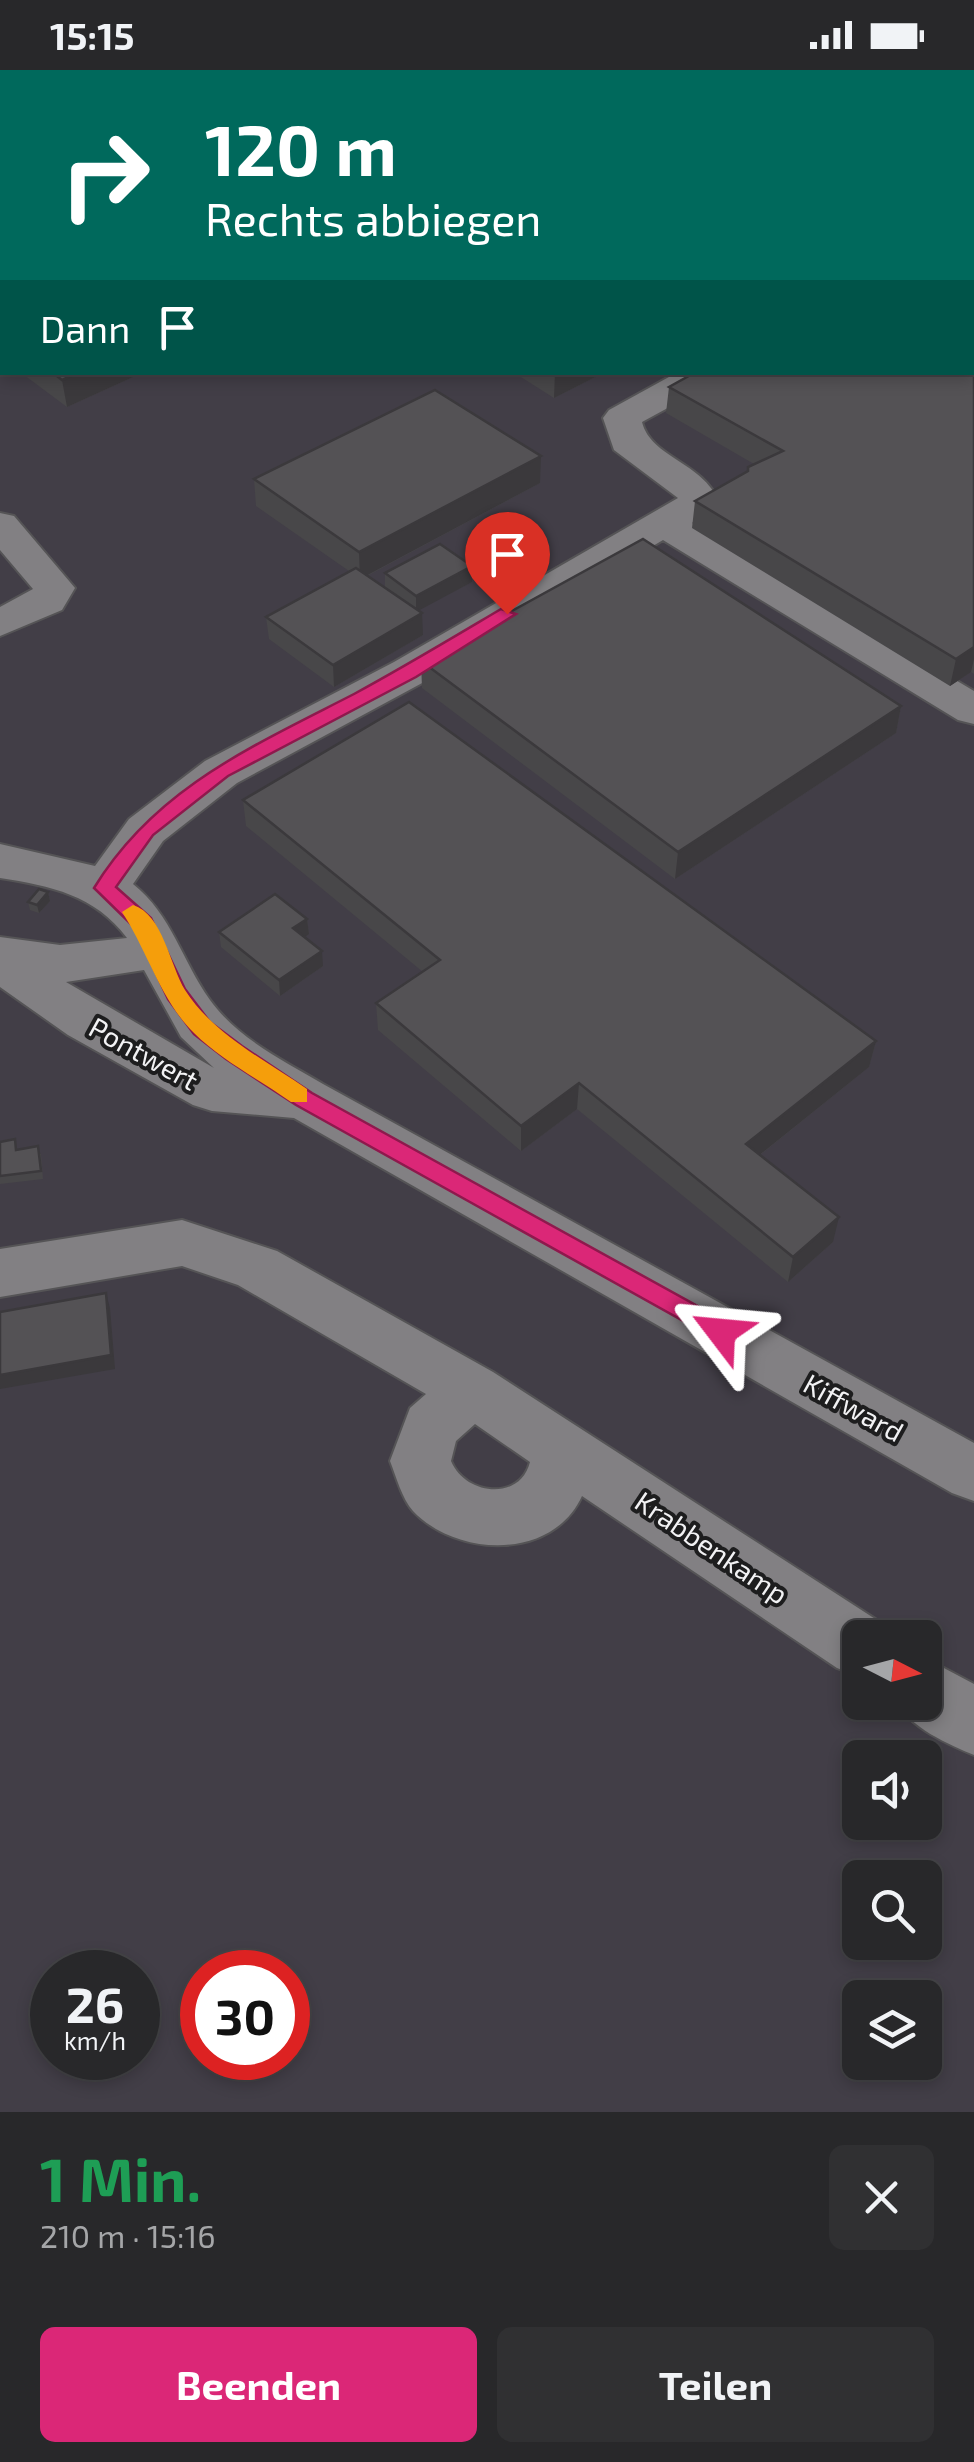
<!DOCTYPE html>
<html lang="de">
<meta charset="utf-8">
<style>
body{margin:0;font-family:"Exo 2",sans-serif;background:#303032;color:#f1f3f6;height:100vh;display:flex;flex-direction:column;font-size:38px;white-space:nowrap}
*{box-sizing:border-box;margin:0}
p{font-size:32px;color:#a5a6a8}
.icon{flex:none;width:55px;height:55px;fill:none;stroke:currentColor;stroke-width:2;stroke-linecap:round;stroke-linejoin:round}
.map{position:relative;height:2042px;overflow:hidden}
.panel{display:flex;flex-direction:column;background:#28282a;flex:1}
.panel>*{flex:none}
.hud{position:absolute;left:0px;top:0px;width:975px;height:305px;box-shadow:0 5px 15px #0003,0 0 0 2px #444447;background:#00695c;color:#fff;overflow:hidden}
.needle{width:65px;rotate:96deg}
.fabs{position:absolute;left:842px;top:1550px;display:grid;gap:20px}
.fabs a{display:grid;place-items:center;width:100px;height:100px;border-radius:15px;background:#28282a;box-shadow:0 5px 15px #0003,0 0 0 2px #444447;font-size:50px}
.speed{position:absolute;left:30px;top:1880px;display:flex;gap:20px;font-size:50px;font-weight:700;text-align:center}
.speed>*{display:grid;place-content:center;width:130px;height:130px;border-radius:50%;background:#28282a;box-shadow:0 5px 15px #0003,0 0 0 2px #444447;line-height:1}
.speed small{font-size:25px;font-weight:400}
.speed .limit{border:15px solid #d22;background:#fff;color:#111}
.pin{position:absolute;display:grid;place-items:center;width:85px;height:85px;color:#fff;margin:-102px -42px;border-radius:50% 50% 50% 0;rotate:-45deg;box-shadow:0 0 10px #0007}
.pin .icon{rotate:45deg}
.me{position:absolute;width:110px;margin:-55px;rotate:299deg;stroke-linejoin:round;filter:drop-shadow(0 0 8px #0008)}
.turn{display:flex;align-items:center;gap:35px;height:210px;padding:0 40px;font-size:45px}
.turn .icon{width:130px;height:130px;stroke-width:2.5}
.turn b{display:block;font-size:70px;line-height:85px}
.then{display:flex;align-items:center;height:95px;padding:0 40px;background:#0003;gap:20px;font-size:38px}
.round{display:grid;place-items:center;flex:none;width:105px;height:105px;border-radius:15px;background:#303032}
.headline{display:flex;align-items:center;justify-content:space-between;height:170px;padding:0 40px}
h1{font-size:60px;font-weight:700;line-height:75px;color:#1e9e55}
.button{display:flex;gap:20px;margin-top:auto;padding:20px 40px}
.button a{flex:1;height:115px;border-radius:15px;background:#db2777;color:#fff;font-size:40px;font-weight:700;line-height:115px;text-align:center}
.button a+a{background:#303032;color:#f1f3f6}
.status{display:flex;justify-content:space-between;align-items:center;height:70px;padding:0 50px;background:#28282a;direction:ltr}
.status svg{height:28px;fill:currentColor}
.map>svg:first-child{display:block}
.built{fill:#423e47;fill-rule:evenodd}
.water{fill:#547879}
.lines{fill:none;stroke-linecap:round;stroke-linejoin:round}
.minor-casing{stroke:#555456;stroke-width:4}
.minor{fill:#828083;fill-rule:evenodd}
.rail{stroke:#929194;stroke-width:5;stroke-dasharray:12 6;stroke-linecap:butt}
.wall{fill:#484749}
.shaded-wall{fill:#3b393c}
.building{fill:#545255;stroke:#3b393c;stroke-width:2.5}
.route{fill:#db2777;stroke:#8e194d;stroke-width:2.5}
.slow{fill:#f59e0b}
.labels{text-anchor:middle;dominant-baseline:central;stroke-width:8;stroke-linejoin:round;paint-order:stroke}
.street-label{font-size:28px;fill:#f2f2f4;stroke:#1d1d1e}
</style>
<div class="status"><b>15:15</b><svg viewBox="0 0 49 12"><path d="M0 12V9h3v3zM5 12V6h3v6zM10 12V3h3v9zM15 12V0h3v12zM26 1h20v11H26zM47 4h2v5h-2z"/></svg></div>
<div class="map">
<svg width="974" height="2042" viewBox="0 0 974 2042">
<rect width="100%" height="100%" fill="#363538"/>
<path class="built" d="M0 0 680 2H2V302H972L974 139V2042H0ZM860 1568H925V1632H860ZM860 1688H925V1752H860ZM860 1808H925V1872H860ZM52 1902H138V1988H52ZM202 1902H288V1988H202ZM860 1928H925V1992H860Z"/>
<path class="water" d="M675 0H974V139L972 2Z"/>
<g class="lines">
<defs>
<path id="minor" d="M678 302H724L719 310 642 352C651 388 703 392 719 432L692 453 974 621V654L958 650 663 470 424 612 237 713 163 771 133 814C172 845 182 891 210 930 238 969 283 990 323 1014L974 1373V1431L952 1423 294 1048 212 1041 193 1035 68 965 0 917V867L60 875 127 868C95 825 51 816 0 808V774L95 796 129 749 205 691 394 592 678 428 614 380 603 348 609 340ZM144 900 181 967 214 998 66 912Z
M0 443 14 446 75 518 62 540 0 566V537L33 519 0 480Z
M182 1150 277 1181 493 1302 883 1554 889 1568H860V1607L837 1598 582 1426C553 1490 458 1488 413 1441 402 1429 396 1406 390 1391L410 1338 426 1324 238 1215 182 1196 0 1227V1179ZM475 1354 530 1392C520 1432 465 1425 451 1391L456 1371Z
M925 1588 974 1614V1685C950 1675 908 1657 898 1632H925Z"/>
</defs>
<use href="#minor" class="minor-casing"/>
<use href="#minor" class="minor"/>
<path class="rail" d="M628 0 633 2
M655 0 660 2"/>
</g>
<path class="wall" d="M30 0H303L296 2H34Z
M0 12 2 14V76L0 75Z
M2 101V290L0 288V102Z
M974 178V604L971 602 950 616 692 458 695 431 747 402 754 394 666 343 669 317Z
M20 302H144L67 337Z
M513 302H605L554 328Z
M254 409 540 413 367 506 385 518V503L472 512 418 540 423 565 334 617 269 569 266 547 349 501 256 436Z
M421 591 901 636 896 663 675 809 422 618Z
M243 730 876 971 869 997 760 1085 833 1172 788 1212 577 1039 521 1081 378 960 376 933 423 902 246 756Z
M48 822 50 831 39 843 30 840 28 832Z
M307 849 309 864 304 867 323 896 280 926 221 877 219 862Z
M0 1072 18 1079 41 1084 43 1109 0 1114Z"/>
<path class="shaded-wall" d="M236 0H303L296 2H230Z
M80 302H144L67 337 62 310Z
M555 302H605L554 328Z
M541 386 540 413 360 509 359 482Z
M472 496V512L416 542V526Z
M422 543 423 565 334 617 333 595Z
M974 577V589L971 602 950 616 956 589Z
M901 636 896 663 675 809 678 782Z
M48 822 50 831 39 843 37 835Z
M307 849 309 864 295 874 293 858Z
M322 881 323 896 280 926 279 910Z
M876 971 869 997 742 1099 746 1074Z
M579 1013 577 1039 521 1081V1056Z
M839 1147 833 1172 788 1212 793 1187Z
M106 1223 110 1238 115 1299 0 1319V1305Z"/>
<path class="building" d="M67 0H236L230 2H72Z
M439 0H496L501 2H444Z
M0 12 2 14V59L0 57Z
M2 101V267L0 265V102Z
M972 177 974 178V577L956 589 695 431 748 401V397L783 381 669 317 696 302H972Z
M52 302H80L62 310Z
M435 320 541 386 359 482 254 409Z
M643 469 901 636 678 782 421 591Z
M440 474 472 496 416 526 385 503Z
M356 498 422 543 333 595 266 547Z
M409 632 876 971 746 1074 839 1147 793 1187 579 1013 521 1056 376 933 440 890 243 730Z
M39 819 48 822 37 835 28 832Z
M275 824 307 849 293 858 322 881 279 910 219 862Z
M15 1069 16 1080 38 1076 41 1101 0 1106V1072Z
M106 1223 111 1285 0 1305V1242Z"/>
<path class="route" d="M501 539 516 544 416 607 228 706 153 765 116 817 151 848 185 919 210 952 242 976 312 1023 730 1254 734 1262 721 1272 296 1035 226 989 194 964 168 929 135 858 94 818C155 718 253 676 354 624 404 597 452 568 501 539Z"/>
<path class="slow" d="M133 835C163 844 170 896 185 920 213 964 265 990 307 1019V1032H291C260 1010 221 990 194 963 161 931 147 880 122 842Z"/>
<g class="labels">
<g class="street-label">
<text transform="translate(144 983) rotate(29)">Pontwert</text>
<text transform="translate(854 1337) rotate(29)">Kiffward</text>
<text transform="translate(712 1477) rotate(34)">Krabbenkamp</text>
</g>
</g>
</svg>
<div class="fabs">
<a><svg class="needle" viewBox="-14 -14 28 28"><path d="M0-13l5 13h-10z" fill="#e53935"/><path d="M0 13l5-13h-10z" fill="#a5a6a8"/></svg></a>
<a><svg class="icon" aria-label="sound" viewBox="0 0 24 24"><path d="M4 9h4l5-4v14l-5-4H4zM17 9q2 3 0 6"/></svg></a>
<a><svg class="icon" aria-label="search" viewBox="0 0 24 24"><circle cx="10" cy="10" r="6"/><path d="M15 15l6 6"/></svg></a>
<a><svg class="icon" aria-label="layers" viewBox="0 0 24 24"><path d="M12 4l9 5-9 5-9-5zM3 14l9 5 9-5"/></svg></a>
</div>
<div class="speed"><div>26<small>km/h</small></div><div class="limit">30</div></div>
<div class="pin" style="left:507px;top:544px;background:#d93025"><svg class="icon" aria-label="arrive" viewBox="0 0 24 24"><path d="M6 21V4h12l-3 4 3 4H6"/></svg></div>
<svg class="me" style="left:721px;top:1262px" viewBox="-20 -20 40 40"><path d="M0-17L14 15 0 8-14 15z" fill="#db2777" stroke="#fff" stroke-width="4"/></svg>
<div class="hud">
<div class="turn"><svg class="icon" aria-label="right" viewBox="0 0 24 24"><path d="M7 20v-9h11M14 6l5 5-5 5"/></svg><div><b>120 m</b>Rechts abbiegen</div></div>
<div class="then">Dann<svg class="icon" aria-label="arrive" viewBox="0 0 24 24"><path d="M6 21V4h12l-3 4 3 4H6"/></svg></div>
</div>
</div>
<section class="panel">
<div class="headline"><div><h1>1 Min.</h1><p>210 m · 15:16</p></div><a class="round"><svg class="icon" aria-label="close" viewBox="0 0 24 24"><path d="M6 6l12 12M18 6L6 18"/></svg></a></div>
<div class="button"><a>Beenden</a><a>Teilen</a></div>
</section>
